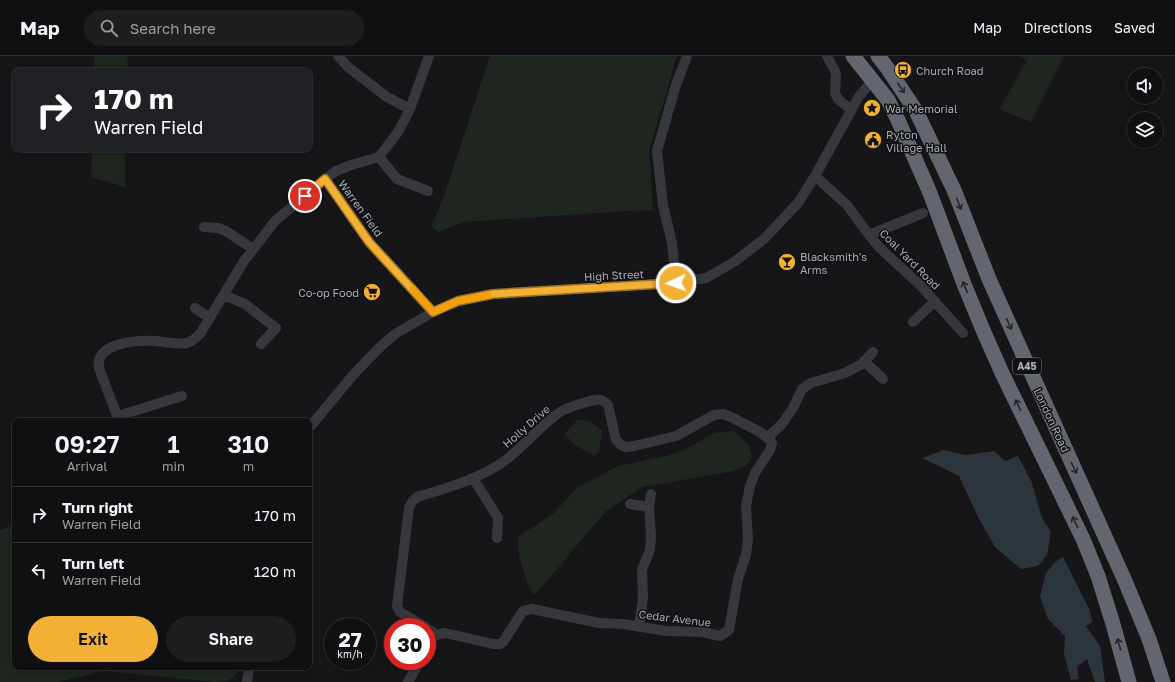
<!DOCTYPE html>
<style>
body{margin:0;font-family:"Golos Text",sans-serif;background:#1e1e20;color:#f1f3f6;height:100vh;display:flex;flex-direction:column;font-size:15px;white-space:nowrap}
*{box-sizing:border-box;margin:0}
p{font-size:13px;color:#9c9d9f}
.icon{flex:none;width:22px;height:22px;fill:none;stroke:currentColor;stroke-width:2;stroke-linecap:round;stroke-linejoin:round}
.map{position:relative;flex:1;overflow:hidden}
.panel{position:absolute;left:12px;top:362px;width:300px;height:252px;display:flex;flex-direction:column;background:#101012;border-radius:8px;box-shadow:0 2px 6px #0003,0 0 0 1px #303032}
.panel>*{flex:none}
.top-card{position:absolute;left:12px;top:12px;width:300px;height:84px;border-radius:8px;box-shadow:0 2px 6px #0003,0 0 0 1px #303032;background:#202124;color:#fff;overflow:hidden}
.fabs{position:absolute;left:1127px;top:12px;display:grid;gap:8px}
.fabs a{display:grid;place-items:center;width:36px;height:36px;border-radius:50%;background:#101012;box-shadow:0 2px 6px #0003,0 0 0 1px #303032;font-size:20px}
.speed{position:absolute;left:324px;top:562px;display:flex;gap:8px;font-size:20px;font-weight:700;text-align:center}
.speed>*{display:grid;place-content:center;width:52px;height:52px;border-radius:50%;background:#101012;box-shadow:0 2px 6px #0003,0 0 0 1px #303032;line-height:1}
.speed small{font-size:10px;font-weight:400}
.speed .limit{border:6px solid #d22;background:#fff;color:#111}
.pin{position:absolute;display:grid;place-items:center;width:34px;height:34px;color:#fff;margin:-17px;border:2px solid #fff;border-radius:50%;box-shadow:0 1px 4px #0007}
.me{position:absolute;width:44px;margin:-22px;rotate:267deg;stroke-linejoin:round;filter:drop-shadow(0 0 3px #0008)}
.turn{display:flex;align-items:center;gap:14px;height:84px;padding:0 16px;font-size:18px}
.turn .icon{width:52px;height:52px;stroke-width:2.5}
.turn b{display:block;font-size:28px;line-height:34px}
.eta{display:flex;justify-content:space-evenly;align-items:center;height:68px;text-align:center}
.eta b{font-size:24px;font-weight:600;line-height:28px}
.primary-button{display:flex;gap:8px;margin-top:auto;padding:8px 16px}
.primary-button a{flex:1;height:46px;border-radius:24px;background:#f2b134;color:#111;font-size:16px;font-weight:600;line-height:46px;text-align:center}
.primary-button a+a{background:#1e1e20;color:#f1f3f6}
ul{padding:0;list-style:none}
li{display:flex;align-items:center;gap:12px;height:56px;padding:0 16px;border-top:1px solid #303032}
li div{flex:1}
li b{display:block;font-size:15px}
li em{font-style:normal}
header{display:flex;align-items:center;gap:24px;box-sizing:border-box;height:56px;padding:0 20px;background:#101012;border-bottom:1px solid #303032}
header strong{font-size:19px}
nav{display:flex;gap:22px;margin-inline-start:auto;font-size:14px}
.search{width:280px;height:36px;background:#1e1e20;display:flex;align-items:center;gap:10px;box-sizing:border-box;padding:0 14px;border-radius:22px;color:#9c9d9f;font-size:15px}
.map>svg:first-child{display:block}
.green{fill:#1e261f}
.water{fill:#2c353c}
.lines{fill:none;stroke-linecap:round;stroke-linejoin:round}
.minor{stroke:#37383d;stroke-width:10}
.highway{stroke:#63666e;stroke-width:15}
.oneway{stroke:#26262a}
.route-casing{stroke:#9d7322;stroke-width:10}
.route{stroke:#f2b134;stroke-width:7}
.slow{stroke:#f59e0b;stroke-width:7}
.labels{text-anchor:middle;dominant-baseline:central;stroke-width:3;stroke-linejoin:round;paint-order:stroke}
.shield{fill:#111113;stroke:#7b7e86;stroke-width:1}
.shield-label{font-size:10px;font-weight:bold;fill:#a8adb8}
.poi-label{font-size:11px;fill:#a8adb8;stroke:#111113;text-anchor:start}
.street-label{font-size:11px;fill:#a8adb8;stroke:#111113}
</style>
<header>
<strong>Map</strong>
<div class="search"><svg class="icon" aria-label="search" viewBox="0 0 24 24"><circle cx="10" cy="10" r="6"/><path d="M15 15l6 6"/></svg>Search here</div>
<nav><a>Map</a><a>Directions</a><a>Saved</a></nav>
</header>
<div class="map">
<svg width="1175" height="626" viewBox="0 0 1175 626">
<rect width="100%" height="100%" fill="#161618"/>
<path class="green" d="M95 0H128L127 15H95Z
M490 0H677L649 95 653 154 628 155 463 166 438 176 431 170 437 157 438 156 446 134Z
M1019 0H1064L1031 66 999 53 1027 5Z
M92 93H125V131L91 121Z
M578 363 591 366 602 374 599 397 594 400C583 394 572 388 565 378Z
M734 375 749 389 752 401 746 410 734 415 642 431 606 455 535 539 530 534 519 501 518 481 553 458 577 432 618 410 670 399 686 393 714 377Z
M15 469V611H241C234 623 229 626 215 626L104 615 57 626H0V474Z"/>
<path class="water" d="M944 394 966 399 994 395 1005 405 1018 400 1032 427 1042 462 1051 476 1047 499 1038 510 1021 513 995 491 978 461 959 420 922 402Z
M1063 501 1090 555 1092 566 1086 570 1100 590 1105 626H1095L1087 603 1077 611 1079 623 1071 624 1064 598 1065 580 1048 563 1040 540 1046 517 1055 506Z"/>
<g class="lines">
<path class="minor" d="M338 0 348 11 387 41 410 53
M827 0 835 15 836 19 835 37 838 43 851 54
M379 101 397 123 428 135
M815 120 847 149 869 179 880 192 920 229 963 277
M325 123 336 115 351 109 379 101 398 76 410 53 429 0
M204 171 218 172 226 175 253 193
M869 179 923 157
M676 227 672 187 663 149 657 95 675 32 687 0
M224 239 245 248 276 272 261 288
M195 252 210 262
M913 266 935 245
M864 305 883 323
M118 360 182 340
M119 365 99 312C95 286 138 284 156 285 166 286 178 289 187 287 193 285 196 282 200 278L244 205 275 165 325 123 369 186 433 256
M309 372 353 319 378 293 395 278 433 256 458 245 493 238 676 227 706 222 734 206 764 183 798 147 815 120 858 42 865 33 873 24
M768 381 782 368 793 352 802 333 811 327 845 317 862 308 873 296
M473 422 498 462 497 482
M630 448 649 451
M426 571 400 556 397 550 409 452 412 446 417 441C444 433 472 425 497 410 521 395 537 372 560 356 567 352 594 342 601 344 604 345 606 347 608 349L616 384 621 389 626 391 634 390 676 380 714 359 723 358 731 361 760 376 770 384 772 387 770 394 755 417 750 430 746 450 748 483 746 499 738 523 729 574 720 580 702 576 666 575 623 568 599 567 532 553 523 555 503 586 500 588H493L445 577 436 579
M639 571 643 542 642 514 650 494 651 479 649 451 651 438
M427 592 432 583 436 579 431 575
M247 626 249 611
M408 626 420 605"/>
<path class="highway" d="M853 0 888 44 898 64 930 137 964 228 983 274 1002 317 1083 483 1098 520 1113 568 1129 626
M878 0 888 13 916 55 954 134 989 223 1125 525 1149 583 1163 626"/>
</g>
<defs><path id="oneway-shaft" d="M-6 0H5M1.5-3L5.5 0L1.5 3" fill="none" stroke-width="1.6" stroke-linecap="round" stroke-linejoin="round"/></defs>
<g class="oneway">
<use href="#oneway-shaft" transform="translate(901 32) rotate(56)"/>
<use href="#oneway-shaft" transform="translate(959 148) rotate(68)"/>
<use href="#oneway-shaft" transform="translate(965 231) rotate(-112)"/>
<use href="#oneway-shaft" transform="translate(1009 268) rotate(66)"/>
<use href="#oneway-shaft" transform="translate(1018 349) rotate(-116)"/>
<use href="#oneway-shaft" transform="translate(1074 412) rotate(65)"/>
<use href="#oneway-shaft" transform="translate(1075 466) rotate(-116)"/>
<use href="#oneway-shaft" transform="translate(1119 588) rotate(-105)"/>
</g>
<g class="lines">
<defs>
<path id="route" d="M305 140 325 123 369 186 433 256 458 245 493 238 676 227"/>
</defs>
<use href="#route" class="route-casing"/>
<use href="#route" class="route"/>
<path class="slow" d="M413 233 433 256 458 245 488 239"/>
</g>
<defs>
<symbol id="bus-disc" viewBox="-11 -11 22 22"><circle r="9.5" fill="#f2b134" stroke="#111113"/><path d="M-5-6H5V4H4V6H2V4H-2V6H-4V4H-5ZM-3.5-4V0h7V-4ZM-3.5 1.2v1.5H-2V1.2ZM2 1.2v1.5H3.5V1.2Z" fill="#111"/></symbol>
<symbol id="sight-disc" viewBox="-11 -11 22 22"><circle r="9.5" fill="#f2b134" stroke="#111113"/><path d="M0-6L1.8-2.2L6-1.7L2.9 1.2L3.7 5.4L0 3.3L-3.7 5.4L-2.9 1.2L-6-1.7L-1.8-2.2Z" fill="#111"/></symbol>
<symbol id="civic-disc" viewBox="-11 -11 22 22"><circle r="9.5" fill="#f2b134" stroke="#111113"/><path d="M-.6-6.5H3V-4.5H.6V-3L4-1V1h2V6H-6V1h2V-1L-.6-3ZM-1.2 2.5V6h2.4V2.5Z" fill="#111"/></symbol>
<symbol id="bar-disc" viewBox="-11 -11 22 22"><circle r="9.5" fill="#f2b134" stroke="#111113"/><path d="M-6-5H6L.8 .8V4.5H3.5V6h-7V4.5H-.8V.8Z" fill="#111"/></symbol>
<symbol id="supermarket-disc" viewBox="-11 -11 22 22"><circle r="9.5" fill="#f2b134" stroke="#111113"/><path d="M-6-5.5h2.5l.6 2H6L4.5 2H-2.5L-4.4-4H-6ZM-1.5 3.2a1.3 1.3 0 1 0 .1 0ZM3 3.2a1.3 1.3 0 1 0 .1 0Z" fill="#111"/></symbol>
</defs>
<g fill-rule="evenodd">
<use href="#bus-disc" x="893" y="4" width="20" height="20"/>
<use href="#sight-disc" x="862" y="42" width="20" height="20"/>
<use href="#civic-disc" x="863" y="74" width="20" height="20"/>
<use href="#bar-disc" x="777" y="196" width="20" height="20"/>
<use href="#supermarket-disc" x="362" y="226" width="20" height="20"/>
</g>
<g class="labels">
<rect class="shield" x="1013" y="302" width="28" height="16" rx="3"/>
<g class="shield-label">
<text x="1027" y="310">A45</text>
</g>
<g class="poi-label">
<text x="916" y="14">Church Road</text>
<text x="885" y="52">War Memorial</text>
<text x="886" y="78">Ryton<tspan x="886" dy="13">Village Hall</tspan></text>
<text x="800" y="200">Blacksmith's<tspan x="800" dy="13">Arms</tspan></text>
<text x="359" y="236" text-anchor="end">Co-op Food</text>
</g>
<g class="street-label">
<text transform="translate(361 152) rotate(54)">Warren Field</text>
<text transform="translate(910 203) rotate(45)">Coal Yard Road</text>
<text transform="translate(614 219) rotate(-3)">High Street</text>
<text transform="translate(1052 364) rotate(65)">London Road</text>
<text transform="translate(526 370) rotate(-41)">Holly Drive</text>
<text transform="translate(675 562) rotate(7)">Cedar Avenue</text>
</g>
</g>
</svg>
<div class="fabs">
<a><svg class="icon" aria-label="sound" viewBox="0 0 24 24"><path d="M4 9h4l5-4v14l-5-4H4zM17 9q2 3 0 6"/></svg></a>
<a><svg class="icon" aria-label="layers" viewBox="0 0 24 24"><path d="M12 4l9 5-9 5-9-5zM3 14l9 5 9-5"/></svg></a>
</div>
<div class="speed"><div>27<small>km/h</small></div><div class="limit">30</div></div>
<div class="pin" style="left:305px;top:140px;background:#d93025"><svg class="icon" aria-label="arrive" viewBox="0 0 24 24"><path d="M6 21V4h12l-3 4 3 4H6"/></svg></div>
<svg class="me" style="left:676px;top:227px" viewBox="-20 -20 40 40"><circle r="17" fill="#f2b134" stroke="#fff" stroke-width="3"/><path d="M0-11L8 9 0 5-8 9z" fill="#fff"/></svg>
<div class="top-card">
<div class="turn"><svg class="icon" aria-label="right" viewBox="0 0 24 24"><path d="M7 20v-9h11M14 6l5 5-5 5"/></svg><div><b>170 m</b>Warren Field</div></div>
</div>
<section class="panel">
<div class="eta">
<div><b>09:27</b><p>Arrival</p></div>
<div><b>1</b><p>min</p></div>
<div><b>310</b><p>m</p></div>
</div>
<ul>
<li><svg class="icon" aria-label="right" viewBox="0 0 24 24"><path d="M7 20v-9h11M14 6l5 5-5 5"/></svg><div><b>Turn right</b><p>Warren Field</p></div><em>170 m</em></li>
<li><svg class="icon" aria-label="left" viewBox="0 0 24 24"><path d="M17 20v-9H6M10 6l-5 5 5 5"/></svg><div><b>Turn left</b><p>Warren Field</p></div><em>120 m</em></li>
</ul>
<div class="primary-button"><a>Exit</a><a>Share</a></div>
</section>
</div>
